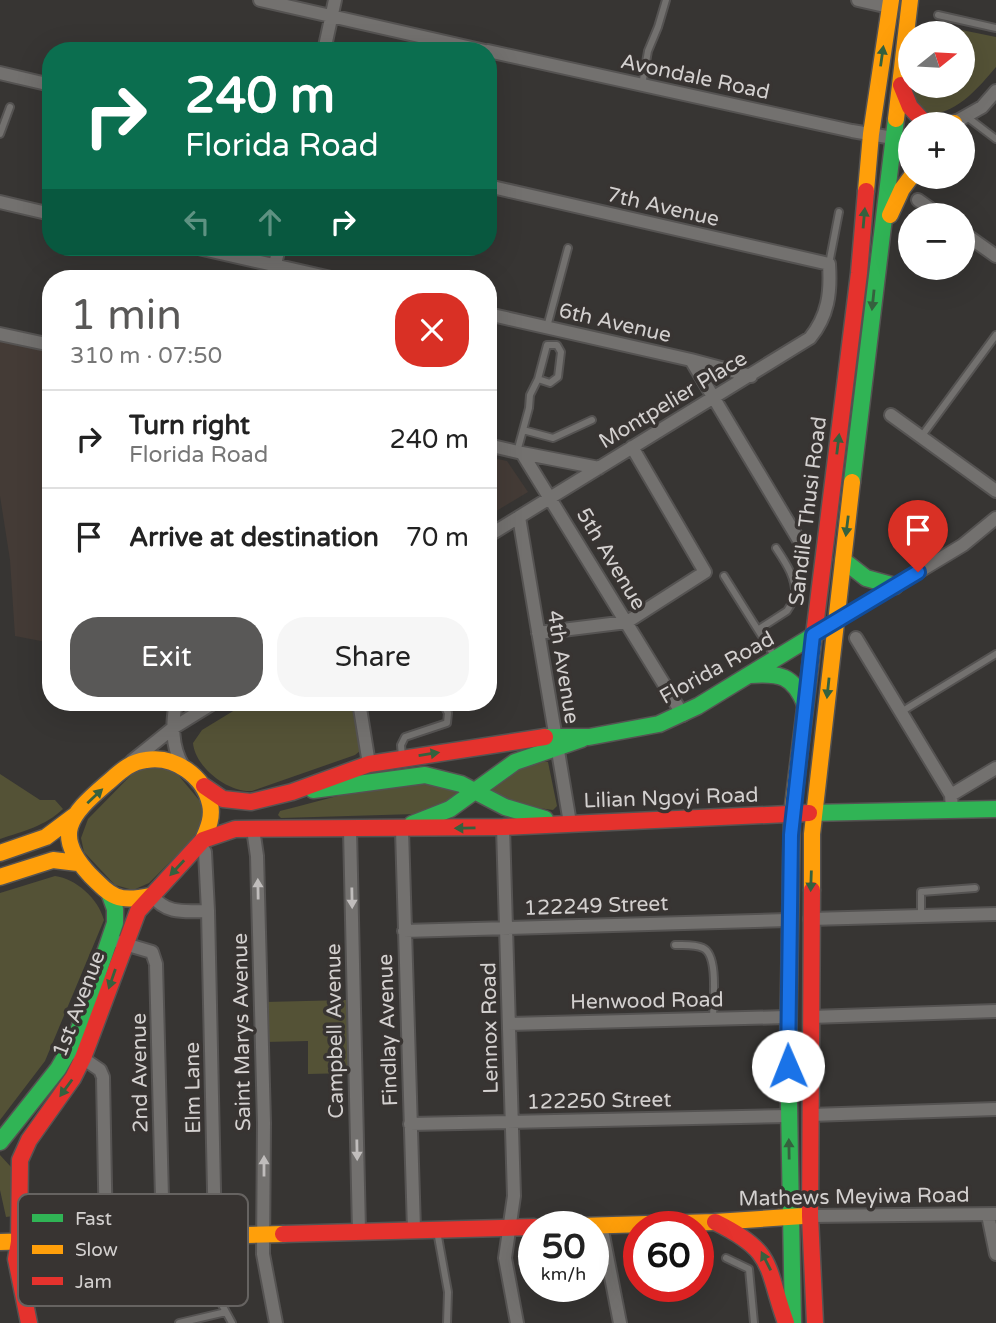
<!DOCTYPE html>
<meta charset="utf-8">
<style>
body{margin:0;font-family:"Varela Round",sans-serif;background:#f6f6f6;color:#222;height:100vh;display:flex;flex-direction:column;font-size:26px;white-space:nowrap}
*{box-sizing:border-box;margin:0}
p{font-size:23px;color:#767676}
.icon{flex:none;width:38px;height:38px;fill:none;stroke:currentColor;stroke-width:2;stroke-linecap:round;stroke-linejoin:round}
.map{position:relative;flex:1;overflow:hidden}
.panel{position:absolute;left:42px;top:270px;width:455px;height:441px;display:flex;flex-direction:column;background:#fff;border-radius:28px;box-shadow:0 7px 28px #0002}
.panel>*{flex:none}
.hud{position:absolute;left:42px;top:42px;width:455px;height:214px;border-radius:28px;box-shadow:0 7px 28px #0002;background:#0b6e4f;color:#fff;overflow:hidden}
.needle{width:46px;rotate:72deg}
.buttons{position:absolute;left:898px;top:21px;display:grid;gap:14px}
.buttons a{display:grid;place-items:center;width:77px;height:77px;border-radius:50%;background:#fff;box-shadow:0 7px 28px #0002;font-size:35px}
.speed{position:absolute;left:518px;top:1211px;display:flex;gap:14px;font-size:35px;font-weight:700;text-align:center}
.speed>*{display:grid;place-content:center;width:91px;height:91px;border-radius:50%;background:#fff;box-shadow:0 7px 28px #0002;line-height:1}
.speed small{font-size:18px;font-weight:400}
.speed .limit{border:10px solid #d22;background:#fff;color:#111}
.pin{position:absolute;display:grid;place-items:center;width:60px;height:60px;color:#fff;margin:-72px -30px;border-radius:50% 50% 50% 0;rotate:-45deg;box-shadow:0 0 7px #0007}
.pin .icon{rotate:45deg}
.me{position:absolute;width:77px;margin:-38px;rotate:359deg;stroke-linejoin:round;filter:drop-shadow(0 0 5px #0008)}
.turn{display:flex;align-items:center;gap:24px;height:147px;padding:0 28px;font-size:32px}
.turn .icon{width:91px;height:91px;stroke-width:2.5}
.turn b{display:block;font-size:49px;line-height:60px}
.lanes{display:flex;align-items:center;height:66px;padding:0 28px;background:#0003;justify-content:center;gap:35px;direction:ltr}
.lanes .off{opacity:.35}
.round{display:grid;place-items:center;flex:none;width:74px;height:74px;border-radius:28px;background:#f6f6f6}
.headline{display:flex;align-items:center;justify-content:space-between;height:119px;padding:0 28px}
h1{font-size:42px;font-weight:600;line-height:52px;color:#595857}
.cta{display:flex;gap:14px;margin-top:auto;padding:14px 28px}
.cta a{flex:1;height:80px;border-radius:28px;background:#595857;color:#fff;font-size:28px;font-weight:600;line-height:80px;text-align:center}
.cta a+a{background:#f6f6f6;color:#222}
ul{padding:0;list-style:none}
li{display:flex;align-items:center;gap:21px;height:98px;padding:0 28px;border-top:2px solid #e0e0e0}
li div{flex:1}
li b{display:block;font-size:26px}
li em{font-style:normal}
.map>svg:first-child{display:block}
.built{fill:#443b36}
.green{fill:#545236}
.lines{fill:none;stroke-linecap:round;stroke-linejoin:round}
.lane-casing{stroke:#555352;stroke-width:10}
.street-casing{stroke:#555352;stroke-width:16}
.fast-casing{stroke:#555352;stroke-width:19}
.slow-casing{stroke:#555352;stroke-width:19}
.jam-casing{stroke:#555352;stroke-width:19}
.lane{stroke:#73716f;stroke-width:6}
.street{stroke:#73716f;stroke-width:12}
.fast{stroke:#30b455;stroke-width:16}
.slow{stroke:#ff9f0a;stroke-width:16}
.jam{stroke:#e5322d;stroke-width:16}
.oneway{fill:#35613e}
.oneway2{fill:#c0bdbc}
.route-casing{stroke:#114b97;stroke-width:18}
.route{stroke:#1a73e8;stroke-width:12}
.labels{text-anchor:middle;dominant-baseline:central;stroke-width:7;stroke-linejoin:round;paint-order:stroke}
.street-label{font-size:21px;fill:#d3d0cf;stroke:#383432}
.key{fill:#383432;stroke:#666361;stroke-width:2}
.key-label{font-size:19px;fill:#d3d0cf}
</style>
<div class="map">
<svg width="996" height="1323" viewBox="0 0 996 1323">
<rect width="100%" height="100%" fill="#373533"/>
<path class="built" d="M0 339 51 351V643L15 636 10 560 0 496Z
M488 457 507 461 528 492 488 516Z"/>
<path class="green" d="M947 27 996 37V67C978 88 951 122 920 111L914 98V86H962V33H941Z
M248 702H351L360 751 355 755 252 791C228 793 195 767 193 743L202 730Z
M541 761 548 762 557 806 553 810 516 805 486 789 499 778Z
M147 764 174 770 204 806 201 831 149 883 133 890 115 885 84 852 81 838 88 819 139 767Z
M0 774 40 800H55L63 809C45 826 24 831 0 839Z
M424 781 460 792 448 803 416 814 281 818 278 815 280 811C327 799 376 784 424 781Z
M55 876C76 879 98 898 104 920L45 1061 0 1120V893Z
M346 1000 349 1073 308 1074V1041L265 1042V1002Z
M0 1155 11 1167 13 1216 6 1217 0 1190Z"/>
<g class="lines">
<defs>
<path id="lane" d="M938 15 996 28
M642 85 648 51 658 27 666 0
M967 117 996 139
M0 134 10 107
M829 264 839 212
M547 327 568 248
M523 430 553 438 592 420
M921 437 996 335
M517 452 529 408 530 395 538 379 547 345H557L561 352 558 377 550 383 538 379
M724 576 775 657
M759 629 787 611 795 598C797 579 786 563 776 548
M901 712 996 654
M402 757 401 745 405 737 447 723 448 713 442 702
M921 917V892L975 888
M675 945C684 945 695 944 703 948 719 955 713 1003 713 1019
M437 1231 448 1292 447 1323
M215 1238 216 1267 220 1301 232 1323
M726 1258 749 1269 754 1323
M172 1302 220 1296
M179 1323 226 1312"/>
<path id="street" d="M260 0 485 51
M858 0 889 7
M324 51 335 0
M488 51 852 131 893 138H910
M0 73 51 85
M952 124 982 107 996 91
M488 186 829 264C831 293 828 316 810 338L488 536
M918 200 939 215
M0 202 51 214
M962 232 996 256
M194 247 331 278
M272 278 279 247
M488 314 691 360 800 542
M0 334 51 345
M691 360 751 376
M891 415 996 491
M488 445 522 453 683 715
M522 453 599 468
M519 517 570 823
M837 621 963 545 996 518
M538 633 627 622 705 572 632 447
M856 638 951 795 952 809
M176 702C172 724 171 746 183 766
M359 702 369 764
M132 761 173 728 215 702
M951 795 996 768
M503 827 514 1196 505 1258 517 1323
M253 829 257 856 264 1123 263 1254 276 1323
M350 830 359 1231
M402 830 414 1230
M200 844 205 852 208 911 215 1236
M152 895C166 915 186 911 208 911
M810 919 996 914
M404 931 788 920
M118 942 152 952 156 964 163 1237
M810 1017 996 1011
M509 1024 787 1017
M78 1055 100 1070 103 1077 106 1238
M810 1115 996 1109
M410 1124 789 1116
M988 1215 996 1254
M810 1216 996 1214
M601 1225 620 1323"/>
<path id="fast" d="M852 482 896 119
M843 560 866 578 895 586
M750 675C780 673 793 675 805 704
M545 737H589L659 724 698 706 837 621
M313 790 425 775 461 784 505 807 545 819
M809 813 996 809
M412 824 450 809 515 762 582 739
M788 1050 793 1323
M0 1142 58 1069 69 1050 81 1024 115 923V909L110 895"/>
<path id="slow" d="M896 119 910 0
M953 124 954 123
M866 191 871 134 891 0
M890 215 902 189 911 177
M0 853 46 837 74 816
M0 877 53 860 78 863
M812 890V834L852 482
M150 896C118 903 112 897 90 875 52 835 70 815 106 784 119 773 129 762 146 760 174 755 204 776 210 804 213 817 208 828 203 840
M788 1050 792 814 814 635
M545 1227 715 1222 803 1216
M0 1242 283 1234"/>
<path id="jam" d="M901 85 910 107 926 124
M814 635 859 273 866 191
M204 786 223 799 251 802 292 792 369 764 545 737
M203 840 235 829 503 827 809 813
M812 890 810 1216 815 1323
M715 1222C776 1252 765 1265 786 1323
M283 1234 534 1227
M29 1323 16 1259 19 1242 20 1160 29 1140 73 1078 83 1058 138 911 203 840"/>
</defs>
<use href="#lane" class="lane-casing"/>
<use href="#street" class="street-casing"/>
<use href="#fast" class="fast-casing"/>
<use href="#slow" class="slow-casing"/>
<use href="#jam" class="jam-casing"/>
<use href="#lane" class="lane"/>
<use href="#street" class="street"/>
<use href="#fast" class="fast"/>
<use href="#slow" class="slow"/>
<use href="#jam" class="jam"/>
</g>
<defs><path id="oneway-solid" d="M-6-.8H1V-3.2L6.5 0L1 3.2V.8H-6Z" transform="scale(1.75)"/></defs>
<g class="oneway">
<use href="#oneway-solid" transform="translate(882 56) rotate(-82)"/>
<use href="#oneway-solid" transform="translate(864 218) rotate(-85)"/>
<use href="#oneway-solid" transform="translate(873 300) rotate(96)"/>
<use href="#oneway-solid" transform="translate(838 444) rotate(-83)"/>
<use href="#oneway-solid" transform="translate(847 526) rotate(97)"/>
<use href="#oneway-solid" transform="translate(828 688) rotate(96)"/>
<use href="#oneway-solid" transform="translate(429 754) rotate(-9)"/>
<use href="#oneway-solid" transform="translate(95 796) rotate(-43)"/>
<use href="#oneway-solid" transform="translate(465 828) rotate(179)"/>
<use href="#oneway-solid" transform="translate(177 868) rotate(133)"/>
<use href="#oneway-solid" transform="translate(811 881) rotate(92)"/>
<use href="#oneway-solid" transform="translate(112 979) rotate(109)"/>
<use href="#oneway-solid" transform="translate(66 1088) rotate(126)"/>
<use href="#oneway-solid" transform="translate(789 1149) rotate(-91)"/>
<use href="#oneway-solid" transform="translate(766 1261) rotate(-117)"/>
</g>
<g class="oneway2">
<use href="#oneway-solid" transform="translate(258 889) rotate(-91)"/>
<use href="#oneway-solid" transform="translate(352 898) rotate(89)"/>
<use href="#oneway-solid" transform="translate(357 1150) rotate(89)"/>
<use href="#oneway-solid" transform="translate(264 1166) rotate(-90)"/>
</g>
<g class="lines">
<defs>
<path id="route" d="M788 1066 791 835 813 635 918 572"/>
</defs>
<use href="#route" class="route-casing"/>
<use href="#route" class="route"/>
</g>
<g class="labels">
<g class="street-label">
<text transform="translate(695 77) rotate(12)">Avondale Road</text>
<text transform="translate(663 207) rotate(13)">7th Avenue</text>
<text transform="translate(615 323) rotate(13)">6th Avenue</text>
<text transform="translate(673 400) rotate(-31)">Montpelier Place</text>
<text transform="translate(808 511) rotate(-83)">Sandile Thusi Road</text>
<text transform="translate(611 559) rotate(59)">5th Avenue</text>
<text transform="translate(563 667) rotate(81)">4th Avenue</text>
<text transform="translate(717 668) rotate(-29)">Florida Road</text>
<text transform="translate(671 798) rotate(-2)">Lilian Ngoyi Road</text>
<text transform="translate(596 906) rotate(-2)">122249 Street</text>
<text transform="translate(647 1001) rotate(-1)">Henwood Road</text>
<text transform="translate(79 1004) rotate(-69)">1st Avenue</text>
<text transform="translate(490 1028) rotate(-91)">Lennox Road</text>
<text transform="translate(388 1030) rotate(-92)">Findlay Avenue</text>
<text transform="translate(335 1031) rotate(-91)">Campbell Avenue</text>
<text transform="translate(242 1032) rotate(-91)">Saint Marys Avenue</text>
<text transform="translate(140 1073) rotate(-91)">2nd Avenue</text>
<text transform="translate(193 1088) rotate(-91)">Elm Lane</text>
<text transform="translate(599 1101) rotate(-1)">122250 Street</text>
<text transform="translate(854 1197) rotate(-1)">Mathews Meyiwa Road</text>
</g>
</g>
<rect x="18" y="1194" width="230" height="112" rx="10" class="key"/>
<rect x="32" y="1214" width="31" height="8" fill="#30b455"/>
<rect x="32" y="1245" width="31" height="9" fill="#ff9f0a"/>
<rect x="32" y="1277" width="31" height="8" fill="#e5322d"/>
<g class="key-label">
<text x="75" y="1225">Fast</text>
<text x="75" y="1256">Slow</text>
<text x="75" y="1288">Jam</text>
</g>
</svg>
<div class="buttons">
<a><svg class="needle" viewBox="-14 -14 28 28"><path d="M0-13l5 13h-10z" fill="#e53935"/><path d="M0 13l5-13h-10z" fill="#767676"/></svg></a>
<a>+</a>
<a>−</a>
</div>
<div class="speed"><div>50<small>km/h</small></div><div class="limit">60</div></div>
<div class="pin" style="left:918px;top:572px;background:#d93025"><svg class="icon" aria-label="arrive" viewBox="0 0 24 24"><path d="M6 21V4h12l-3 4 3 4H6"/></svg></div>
<svg class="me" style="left:788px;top:1066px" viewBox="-20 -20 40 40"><circle r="19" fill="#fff"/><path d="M0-13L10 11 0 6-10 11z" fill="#1a73e8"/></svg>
<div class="hud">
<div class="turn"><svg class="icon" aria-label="right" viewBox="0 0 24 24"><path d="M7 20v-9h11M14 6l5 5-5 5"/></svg><div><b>240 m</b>Florida Road</div></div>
<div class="lanes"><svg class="icon off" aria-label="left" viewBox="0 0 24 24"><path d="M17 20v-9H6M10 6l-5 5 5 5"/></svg><svg class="icon off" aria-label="ahead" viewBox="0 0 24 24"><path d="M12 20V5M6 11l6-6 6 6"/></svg><svg class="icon" aria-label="right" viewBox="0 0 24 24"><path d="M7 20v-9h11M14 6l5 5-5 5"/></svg></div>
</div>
<section class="panel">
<div class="headline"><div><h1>1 min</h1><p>310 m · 07:50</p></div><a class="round" style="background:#d93025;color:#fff"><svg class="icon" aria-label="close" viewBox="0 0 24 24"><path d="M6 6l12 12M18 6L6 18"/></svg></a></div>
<ul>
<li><svg class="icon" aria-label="right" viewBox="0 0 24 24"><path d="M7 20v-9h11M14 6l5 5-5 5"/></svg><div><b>Turn right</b><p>Florida Road</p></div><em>240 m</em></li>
<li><svg class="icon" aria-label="arrive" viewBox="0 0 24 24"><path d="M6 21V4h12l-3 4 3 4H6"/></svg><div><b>Arrive at destination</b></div><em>70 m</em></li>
</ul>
<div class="cta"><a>Exit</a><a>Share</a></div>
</section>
</div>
